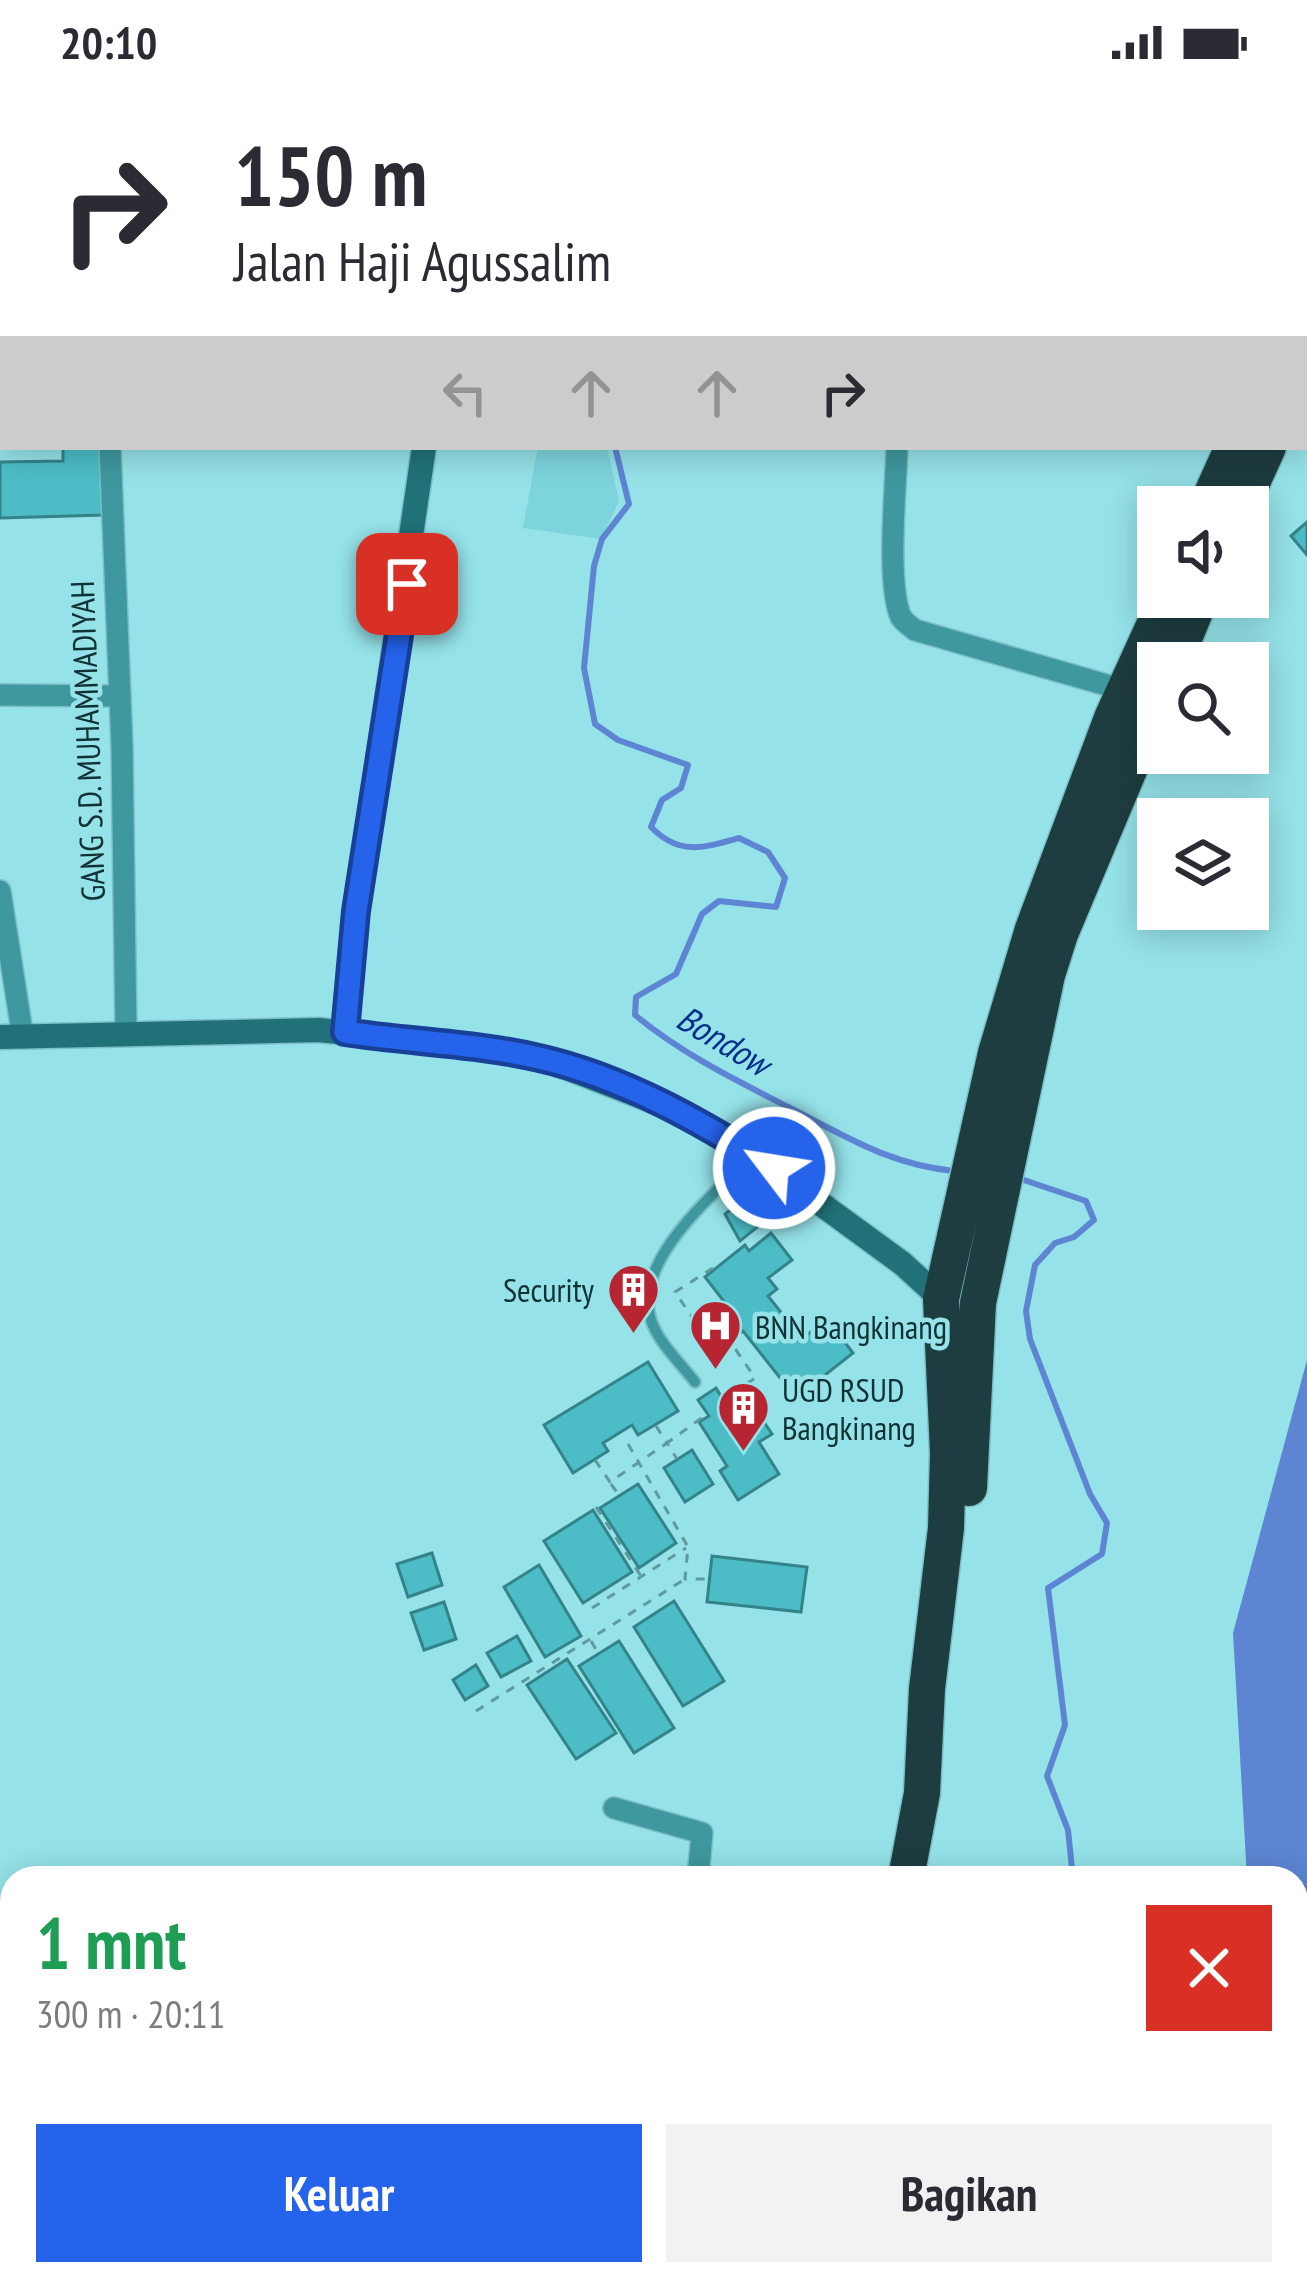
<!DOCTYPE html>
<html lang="id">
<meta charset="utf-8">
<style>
body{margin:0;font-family:"PT Sans Narrow",sans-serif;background:#f2f2f3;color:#2b2b33;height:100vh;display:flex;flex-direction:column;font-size:45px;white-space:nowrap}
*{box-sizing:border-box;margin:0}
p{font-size:39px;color:#7c7c81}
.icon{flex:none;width:66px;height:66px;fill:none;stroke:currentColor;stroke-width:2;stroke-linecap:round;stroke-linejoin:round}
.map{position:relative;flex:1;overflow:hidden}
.drawer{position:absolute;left:0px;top:1782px;width:1308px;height:420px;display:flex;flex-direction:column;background:#fff;border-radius:36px 36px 0 0;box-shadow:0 6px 30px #0003}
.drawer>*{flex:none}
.hud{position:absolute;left:0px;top:0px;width:1308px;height:366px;box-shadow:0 6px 30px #0003;background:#fff;color:#2b2b33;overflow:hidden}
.buttons{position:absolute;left:1137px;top:402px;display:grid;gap:24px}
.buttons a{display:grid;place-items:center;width:132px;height:132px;border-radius:0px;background:#fff;box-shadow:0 6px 30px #0003;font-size:60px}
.pin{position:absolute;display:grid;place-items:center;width:102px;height:102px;color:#fff;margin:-51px;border-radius:24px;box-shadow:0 6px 18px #0006}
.me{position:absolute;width:132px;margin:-66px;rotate:301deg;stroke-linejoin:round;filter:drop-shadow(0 0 9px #0008)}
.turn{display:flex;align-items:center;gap:42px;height:252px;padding:0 36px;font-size:54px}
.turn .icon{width:156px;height:156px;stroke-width:2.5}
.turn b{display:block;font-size:84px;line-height:102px}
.lanes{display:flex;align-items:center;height:114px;padding:0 36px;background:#0003;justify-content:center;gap:60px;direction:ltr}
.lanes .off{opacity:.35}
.round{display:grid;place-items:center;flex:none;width:126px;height:126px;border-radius:0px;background:#f2f2f3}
.head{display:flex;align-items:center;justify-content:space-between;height:204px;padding:0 36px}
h1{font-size:72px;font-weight:700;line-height:90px;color:#1e9e55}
.primary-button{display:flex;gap:24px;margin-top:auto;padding:24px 36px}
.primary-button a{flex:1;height:138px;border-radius:0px;background:#2563eb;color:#fff;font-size:48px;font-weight:700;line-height:138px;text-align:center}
.primary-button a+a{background:#f2f2f3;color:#2b2b33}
.status{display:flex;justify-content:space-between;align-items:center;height:84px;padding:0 60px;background:#fff;direction:ltr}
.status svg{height:33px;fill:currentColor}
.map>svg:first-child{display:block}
.built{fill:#7dd4dc}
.water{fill:#5d85d3}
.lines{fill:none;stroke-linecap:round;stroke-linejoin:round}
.stream{stroke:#5d85d3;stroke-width:6}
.building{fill:#4cbdc6;stroke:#348389;stroke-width:3}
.lane-casing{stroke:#7bbfc5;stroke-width:14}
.street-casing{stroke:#7bbfc5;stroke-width:24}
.secondary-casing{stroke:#7bbfc5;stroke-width:27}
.highway-casing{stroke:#7bbfc5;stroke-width:39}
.path{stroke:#5f9a9e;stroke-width:3;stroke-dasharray:9 9;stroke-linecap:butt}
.lane{stroke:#3f989f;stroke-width:10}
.street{stroke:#3f989f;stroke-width:21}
.secondary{stroke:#207278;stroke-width:24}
.highway{stroke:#1e3d40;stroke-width:36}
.route-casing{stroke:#184099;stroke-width:30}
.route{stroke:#2563eb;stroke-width:21}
.labels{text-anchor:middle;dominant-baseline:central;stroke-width:9;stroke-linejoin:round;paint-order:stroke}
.street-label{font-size:33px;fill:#113234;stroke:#95e2e9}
.poi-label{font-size:33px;fill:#113234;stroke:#95e2e9;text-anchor:start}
.water-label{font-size:36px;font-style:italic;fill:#062f8a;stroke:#95e2e9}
</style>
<div class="status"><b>20:10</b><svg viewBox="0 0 49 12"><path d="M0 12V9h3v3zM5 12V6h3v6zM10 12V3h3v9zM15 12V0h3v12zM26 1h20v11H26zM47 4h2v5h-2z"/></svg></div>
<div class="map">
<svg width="1307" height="2202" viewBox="0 0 1307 2202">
<rect width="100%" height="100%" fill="#95e2e9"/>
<path class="built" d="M538 363H607L619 417 601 455 523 444Z"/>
<path class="water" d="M1307 1276V2060L1296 2033V1794H1247L1233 1549Z"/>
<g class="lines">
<path class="stream" d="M867 3 868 0
M615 363 629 420 602 455 594 482 584 584 595 640 618 656 688 681 681 704 662 716 651 743C679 772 704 764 739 754L768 768 785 794 776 823 719 817 702 830 676 890 636 913 635 931C682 970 734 995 788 1023 846 1052 887 1080 954 1087
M1015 1093 1086 1117 1094 1136 1074 1153 1055 1159 1035 1181 1026 1227 1030 1255 1090 1410 1107 1439 1102 1470 1048 1504 1065 1641 1047 1692 1068 1746 1073 1794
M1296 2062 1307 2060
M930 2202 931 2190
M1037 2202 1040 2190"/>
</g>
<path class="building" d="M703 0H837L703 3Z
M63 363H101L104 431 0 434V378L63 377Z
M1307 438V471L1291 452Z
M751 1109 771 1132 740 1157 725 1130Z
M771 1149 792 1176 768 1194 777 1205 768 1212 802 1255 827 1235 853 1269 796 1314 743 1247 733 1254 721 1239 733 1229 705 1193 745 1161 749 1167Z
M648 1278 678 1327 638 1351 632 1341 603 1359 608 1367 573 1389 544 1341Z
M716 1304 727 1322 733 1319 749 1344 762 1335 772 1350 759 1358 779 1390 738 1416 720 1387 727 1382 699 1338 709 1332 698 1316Z
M692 1366 713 1400 685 1418 664 1384Z
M638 1400 676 1459 639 1484 600 1424Z
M593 1426 632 1488 583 1519 544 1457Z
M432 1469 442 1501 408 1513 397 1480Z
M712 1472 807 1483 801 1528 707 1518Z
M539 1481 581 1552 545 1573 504 1503Z
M674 1517 724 1597 683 1622 634 1543Z
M444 1518 456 1555 424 1566 411 1529Z
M517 1552 531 1577 501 1593 487 1569Z
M619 1557 674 1644 634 1669 579 1582Z
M567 1575 616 1649 576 1675 527 1601Z
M476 1581 488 1602 465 1616 453 1596Z
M813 1784 858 1786 857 1794H811Z"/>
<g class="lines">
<defs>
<path id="lane" d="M695 1298C681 1280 658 1258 651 1236 632 1177 714 1110 751 1073"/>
<path id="street" d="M1042 0 1050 3
M669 3V0
M927 3 929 0
M0 59 3 73
M1305 97 1307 98
M110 363 122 663 126 950
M897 363C896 402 886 500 901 533 904 538 910 542 915 546L1124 606
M0 611 120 612
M0 807 23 954
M614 1724 702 1749 698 1794"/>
<path id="secondary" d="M414 0 439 3
M470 3V0
M345 948 356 827 424 363
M0 953 319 946 490 964 544 975 681 1028 754 1071 903 1180 941 1215"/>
<path id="highway" d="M1305 199 1307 195
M1305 280 1307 276
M1206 423 1233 363
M1241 423 1268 363
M1174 579 1201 513
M969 1404 978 1219 1047 891 1060 850 1158 617
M906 1794 922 1709 927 1605 946 1444 948 1369 941 1215 996 969 1033 845 1112 634 1167 513
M849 2202 850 2190"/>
</defs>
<use href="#lane" class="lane-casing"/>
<use href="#street" class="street-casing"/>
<use href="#secondary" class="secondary-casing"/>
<use href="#highway" class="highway-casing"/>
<path class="path" d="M713 1184 675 1208 692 1233 707 1223 755 1294 724 1316
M656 1342 667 1359 707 1330
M628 1360 688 1463 685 1495H707
M595 1376 610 1398 667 1359 677 1375
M611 1400 619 1411
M596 1423 641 1492
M592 1524 686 1464
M591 1557 597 1567
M476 1627 685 1495"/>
<use href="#lane" class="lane"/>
<use href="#street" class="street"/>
<use href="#secondary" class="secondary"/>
<use href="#highway" class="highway"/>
</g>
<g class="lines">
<defs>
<path id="route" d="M407 500 356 827 345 948C410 958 475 959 539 974 623 993 702 1038 774 1084"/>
</defs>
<use href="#route" class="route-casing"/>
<use href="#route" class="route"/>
</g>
<defs>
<symbol id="building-pin" viewBox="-11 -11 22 30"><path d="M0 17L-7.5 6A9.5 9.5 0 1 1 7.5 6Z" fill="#b62531" stroke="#95e2e9"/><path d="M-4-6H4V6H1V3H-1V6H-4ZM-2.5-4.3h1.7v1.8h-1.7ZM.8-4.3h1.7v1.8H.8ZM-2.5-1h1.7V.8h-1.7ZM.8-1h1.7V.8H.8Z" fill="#fff"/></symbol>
<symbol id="hospital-pin" viewBox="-11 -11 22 30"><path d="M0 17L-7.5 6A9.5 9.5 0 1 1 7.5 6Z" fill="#b62531" stroke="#95e2e9"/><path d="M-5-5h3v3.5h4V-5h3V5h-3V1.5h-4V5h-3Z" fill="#fff"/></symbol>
</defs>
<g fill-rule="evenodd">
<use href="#building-pin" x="604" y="1176" width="59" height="81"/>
<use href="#hospital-pin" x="686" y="1212" width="59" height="81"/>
<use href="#building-pin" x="714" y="1294" width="59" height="81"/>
</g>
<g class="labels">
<g class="street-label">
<text transform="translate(87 657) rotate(-92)">GANG S.D. MUHAMMADIYAH</text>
</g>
<g class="poi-label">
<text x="594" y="1205" text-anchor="end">Security</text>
<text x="755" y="1242">BNN Bangkinang</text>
<text x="782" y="1305">UGD RSUD<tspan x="782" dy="38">Bangkinang</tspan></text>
</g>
<g class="water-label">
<text transform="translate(724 956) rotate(31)">Bondow</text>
</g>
</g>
</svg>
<div class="buttons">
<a><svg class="icon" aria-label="sound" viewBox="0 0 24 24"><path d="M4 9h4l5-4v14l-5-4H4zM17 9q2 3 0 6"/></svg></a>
<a><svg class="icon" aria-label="search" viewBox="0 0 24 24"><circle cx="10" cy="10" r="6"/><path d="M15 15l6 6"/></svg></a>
<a><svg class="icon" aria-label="layers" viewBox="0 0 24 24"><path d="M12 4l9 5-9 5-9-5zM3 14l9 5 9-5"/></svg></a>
</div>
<div class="pin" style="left:407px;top:500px;background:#d93025"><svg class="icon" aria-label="arrive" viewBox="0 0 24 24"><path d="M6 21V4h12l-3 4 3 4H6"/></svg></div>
<svg class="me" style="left:774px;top:1084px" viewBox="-20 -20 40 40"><circle r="17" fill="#2563eb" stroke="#fff" stroke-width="3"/><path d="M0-11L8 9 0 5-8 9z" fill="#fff"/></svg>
<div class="hud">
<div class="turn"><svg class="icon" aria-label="right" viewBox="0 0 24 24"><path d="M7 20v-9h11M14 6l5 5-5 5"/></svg><div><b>150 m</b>Jalan Haji Agussalim</div></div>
<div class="lanes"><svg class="icon off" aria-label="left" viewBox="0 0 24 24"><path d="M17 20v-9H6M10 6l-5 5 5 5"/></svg><svg class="icon off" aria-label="ahead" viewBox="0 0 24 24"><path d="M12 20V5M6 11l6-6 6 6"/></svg><svg class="icon off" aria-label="ahead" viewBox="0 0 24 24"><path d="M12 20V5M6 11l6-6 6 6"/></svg><svg class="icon" aria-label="right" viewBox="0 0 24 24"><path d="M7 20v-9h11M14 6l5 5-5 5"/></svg></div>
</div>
<section class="drawer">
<div class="head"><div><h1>1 mnt</h1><p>300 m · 20:11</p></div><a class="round" style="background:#d93025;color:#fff"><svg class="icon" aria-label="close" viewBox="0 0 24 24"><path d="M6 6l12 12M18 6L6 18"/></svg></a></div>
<div class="primary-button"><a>Keluar</a><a>Bagikan</a></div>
</section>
</div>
